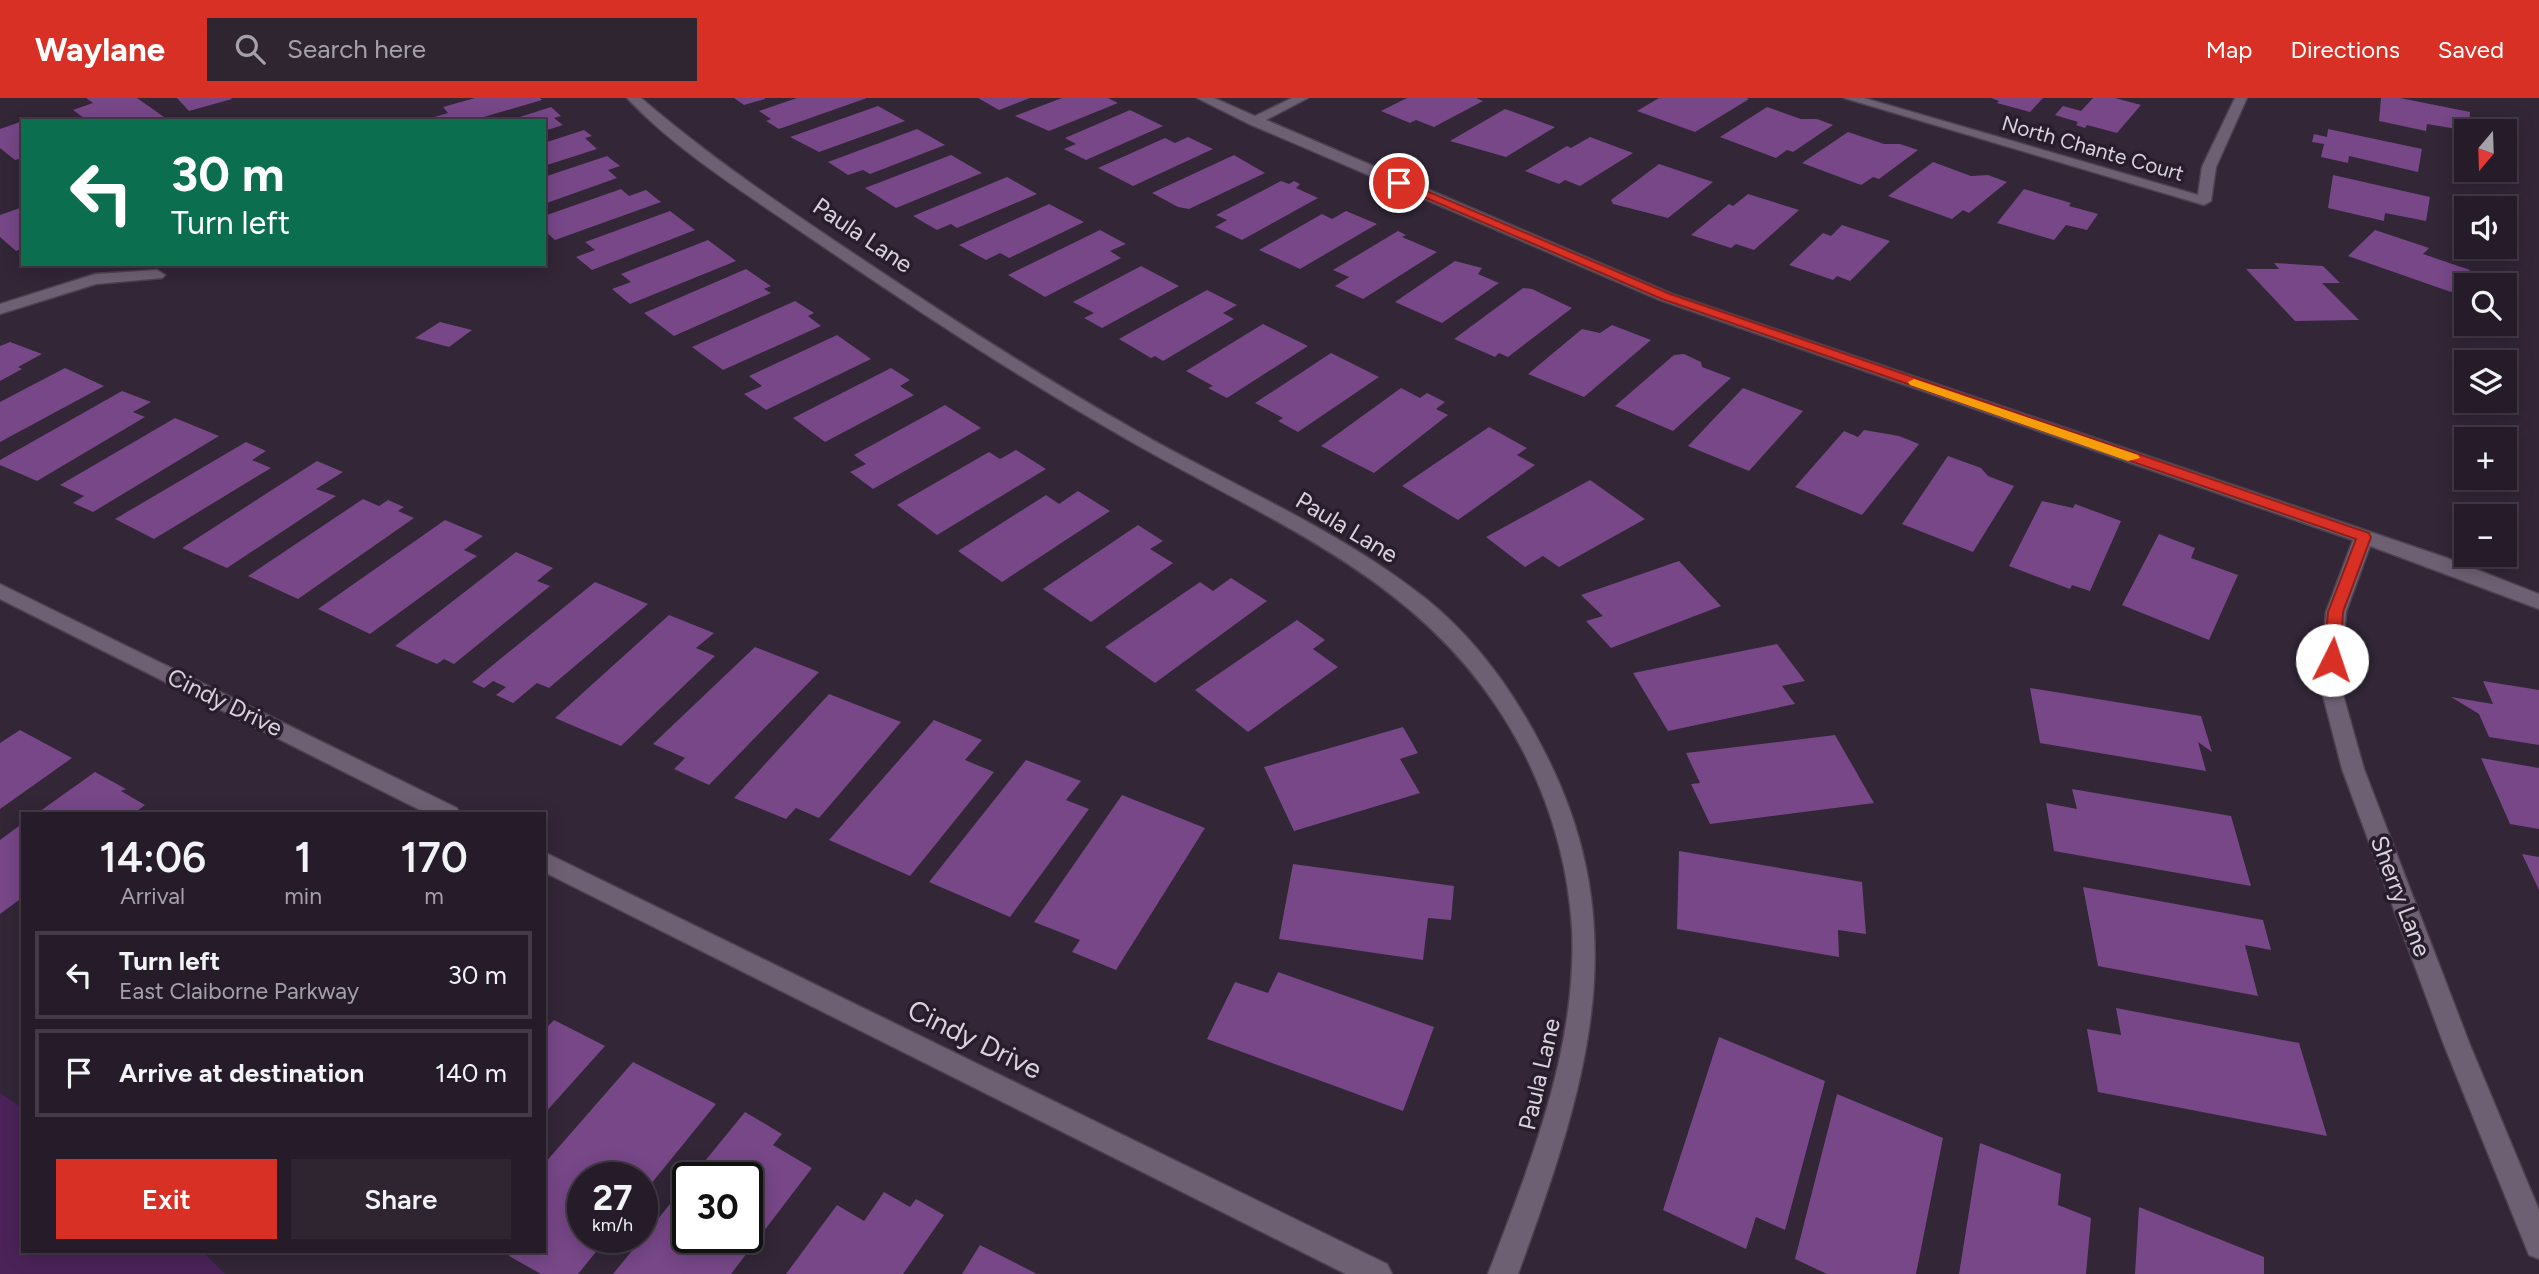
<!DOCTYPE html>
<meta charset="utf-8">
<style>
body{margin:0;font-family:Figtree,sans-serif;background:#2e2531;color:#f1f3f6;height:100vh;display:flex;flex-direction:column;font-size:26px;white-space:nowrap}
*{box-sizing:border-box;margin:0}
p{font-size:23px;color:#a4a1a8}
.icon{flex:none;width:38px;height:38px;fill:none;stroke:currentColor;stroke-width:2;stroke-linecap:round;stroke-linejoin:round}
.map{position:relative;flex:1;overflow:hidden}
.details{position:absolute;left:21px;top:714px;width:525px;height:441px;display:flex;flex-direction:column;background:#261c29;border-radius:0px;box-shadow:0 4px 18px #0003,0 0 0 2px #423a46}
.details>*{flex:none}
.hud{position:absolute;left:21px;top:21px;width:525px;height:147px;border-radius:0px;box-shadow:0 4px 18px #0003,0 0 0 2px #423a46;background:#0b6e4f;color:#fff;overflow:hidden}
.needle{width:46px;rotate:199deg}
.buttons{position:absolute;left:2454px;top:21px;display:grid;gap:14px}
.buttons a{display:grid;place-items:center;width:63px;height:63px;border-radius:0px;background:#261c29;box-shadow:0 4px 18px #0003,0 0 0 2px #423a46;font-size:35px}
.speed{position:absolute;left:567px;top:1064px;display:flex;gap:14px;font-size:35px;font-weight:700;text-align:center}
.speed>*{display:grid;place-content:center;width:91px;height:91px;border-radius:50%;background:#261c29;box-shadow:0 4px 18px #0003,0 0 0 2px #423a46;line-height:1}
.speed small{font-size:18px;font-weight:400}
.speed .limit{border:4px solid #111;border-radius:10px;background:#fff;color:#111}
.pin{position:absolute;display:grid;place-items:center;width:60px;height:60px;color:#fff;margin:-30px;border:4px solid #fff;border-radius:50%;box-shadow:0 2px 7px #0007}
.me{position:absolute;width:77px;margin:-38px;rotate:4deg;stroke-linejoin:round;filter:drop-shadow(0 0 5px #0008)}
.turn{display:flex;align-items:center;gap:24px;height:147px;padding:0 35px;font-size:32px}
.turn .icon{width:91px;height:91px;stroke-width:2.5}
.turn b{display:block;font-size:49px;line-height:60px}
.eta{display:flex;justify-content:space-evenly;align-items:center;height:119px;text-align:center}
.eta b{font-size:42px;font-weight:600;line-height:49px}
.button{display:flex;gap:14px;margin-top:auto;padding:14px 35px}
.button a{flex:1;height:80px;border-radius:0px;background:#d93025;color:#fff;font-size:28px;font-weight:600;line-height:80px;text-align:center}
.button a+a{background:#2e2531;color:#f1f3f6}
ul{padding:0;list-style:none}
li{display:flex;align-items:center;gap:21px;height:88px;margin:0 14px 10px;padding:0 21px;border:4px solid #423a46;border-radius:0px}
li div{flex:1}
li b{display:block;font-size:26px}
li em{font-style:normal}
header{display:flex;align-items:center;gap:42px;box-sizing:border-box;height:98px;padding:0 35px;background:#d93025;color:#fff}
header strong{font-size:33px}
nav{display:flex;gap:38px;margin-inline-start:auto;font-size:24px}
.search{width:490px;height:63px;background:#2e2531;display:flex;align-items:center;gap:18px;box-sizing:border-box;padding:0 24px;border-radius:0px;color:#a4a1a8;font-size:26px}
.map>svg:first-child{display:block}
.green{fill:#4b2359}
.building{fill:#774788}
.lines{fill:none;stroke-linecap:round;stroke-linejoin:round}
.minor-casing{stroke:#4c424f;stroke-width:3}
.minor{fill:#6e6073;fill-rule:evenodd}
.route{fill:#d93025;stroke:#8d1f18;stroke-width:2}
.slow{fill:#f59e0b}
.labels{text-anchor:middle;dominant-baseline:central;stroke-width:7;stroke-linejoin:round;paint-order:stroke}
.far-street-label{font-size:21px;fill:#d9d2dc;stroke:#281d2d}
.street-label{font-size:24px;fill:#d9d2dc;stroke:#281d2d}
.near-street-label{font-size:28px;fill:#d9d2dc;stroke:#281d2d}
</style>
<header>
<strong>Waylane</strong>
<div class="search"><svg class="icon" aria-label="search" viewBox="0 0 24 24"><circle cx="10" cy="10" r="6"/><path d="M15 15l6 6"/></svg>Search here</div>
<nav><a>Map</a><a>Directions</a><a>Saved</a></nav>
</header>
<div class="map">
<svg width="2539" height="1176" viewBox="0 0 2539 1176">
<rect width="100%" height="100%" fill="#322637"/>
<path class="green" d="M0 995 23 1010V1153H202L225 1176H0Z"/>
<path class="building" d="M86 0H137L164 19 153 23H88L73 12 93 5Z
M177 0H231L232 1 189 13Z
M475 0H540L542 2 470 23H434L431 20 448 15 443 9Z
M734 0H765V1L744 7Z
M797 0H867L779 31 766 23 771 21 759 13Z
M978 0H1030L999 12Z
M1062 0H1108L1118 5 1049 33 1015 18Z
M1407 0H1476L1483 3 1434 29 1416 22 1410 25 1381 13Z
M1659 0H1746L1749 1 1695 34 1637 13Z
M1991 0H2043L2030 14 1997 5 1999 3Z
M2093 0H2115L2141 7 2117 35 2087 27 2085 30 2076 27 2078 24 2055 17 2063 8 2081 13Z
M2381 0H2400L2470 14 2469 33 2427 26 2426 33 2379 23Z
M878 8 905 23 819 54 790 39Z
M551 9 561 18 554 20 563 27 544 33V23H507Z
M1767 9 1801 21H1817L1833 27 1793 54 1787 52 1776 60 1720 39Z
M1505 11 1555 29 1506 59 1450 43Z
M1130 12 1163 28 1086 62 1064 51 1076 46 1065 40Z
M23 23V60L15 62 0 50V31Z
M917 31 945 47 870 76 863 72 848 77 828 64Z
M2328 31 2422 51 2418 74 2349 58 2348 65 2321 59 2324 46 2312 44 2314 36 2327 39Z
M584 32 592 38 585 40 597 51 544 68V45Z
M1848 34 1884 46H1900L1918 52 1879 81 1873 79 1861 87 1802 65Z
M1188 39 1213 51 1133 88 1098 70 1165 40 1175 45Z
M1590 39 1633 55 1580 88 1565 82 1559 86 1525 73 1567 48 1571 50Z
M951 57 982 75 896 110 865 90Z
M1234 57 1265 75 1189 111 1178 109 1152 95Z
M607 58 620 68 608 72 617 80 544 106V79Z
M1933 64 1971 78 1988 77 2007 84 1969 115 1963 112 1952 121 1888 98Z
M1659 66 1713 84 1668 120 1613 106 1611 102Z
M2333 77 2430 99 2426 123 2385 115 2384 123 2328 110Z
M1007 79 1037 96 957 130 951 126 937 132 913 118Z
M1281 83 1289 86 1294 83 1300 86 1296 90 1318 100 1242 142 1215 129 1227 122 1216 117Z
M621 91 629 98 646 92 661 104 555 142 544 132V118Z
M2024 91 2071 105 2069 108 2098 116 2087 132 2066 127 2054 142 1997 125Z
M1748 96 1799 112 1754 152 1736 146 1731 150 1691 137 1729 106 1733 108Z
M1049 106 1084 124 1009 160 1000 155 986 162 959 147Z
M23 109V150L16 153 0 139V117Z
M670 113 695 132 592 172 576 159 595 152 585 144Z
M1346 113 1377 126 1300 171 1259 152 1322 116 1332 121Z
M1842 127 1890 143 1850 183 1837 178 1833 182 1789 167 1823 135 1831 138Z
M1100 132 1126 146 1110 153 1121 160 1045 199 1008 177Z
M2375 132 2429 150 2423 156 2470 172 2451 194 2348 158Z
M1398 133 1406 137 1402 139 1437 154 1363 201 1335 188 1349 179 1333 172Z
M708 142 736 163 630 206 612 191 631 184 621 176Z
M1455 163 1482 170 1478 176 1499 185 1442 225 1395 204Z
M2274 165 2323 168 2340 185H2322L2359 222 2295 223 2246 171H2279Z
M1141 168 1179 188 1102 230 1084 220 1094 215 1073 204Z
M746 171 771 188 764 191 771 195 674 238 644 215Z
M1523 190 1532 191 1572 210 1508 259 1499 255 1495 259 1454 241Z
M1207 192 1237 207 1223 215 1234 221 1163 263 1155 258 1151 260 1119 241Z
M795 203 814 215 808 218 821 228 723 272 692 249Z
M440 224 472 232 449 249 415 240Z
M1263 226 1308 248 1227 300 1208 290 1213 288 1186 273Z
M1612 227 1651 242 1584 299 1528 276 1582 231 1600 235Z
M837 237 871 261 766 312 744 296 762 288 749 278Z
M10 244 42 256 18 269 22 271 0 283V248Z
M1331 255 1379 279 1298 334 1278 323 1283 320 1255 305Z
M1684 256 1701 264 1702 269 1731 280 1673 333 1615 308 1674 257Z
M65 270 104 288 0 344V304Z
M891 270 910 282 900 288 914 297 825 344 793 320Z
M1401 290 1420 300 1427 295 1445 304 1436 311 1448 317 1374 375 1321 348Z
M1743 290 1803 313 1749 373 1688 348Z
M122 293 151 304 133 314 145 319 37 383 0 367V362Z
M945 307 981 330 873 391 850 374 866 366 854 357Z
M175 320 219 338 93 414 73 405 84 398 60 387Z
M1489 329 1527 350 1517 357 1535 367 1458 422 1402 388Z
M1864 332 1899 338 1919 346 1862 417 1795 389 1844 333 1858 339Z
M246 344 266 353 252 362 271 370 154 441 115 421Z
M1016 352 1046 371 937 437 897 407 989 354 1000 361Z
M1948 358 1981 370 1988 378 2014 388 1973 454 1902 426Z
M317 363 343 374 316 391 336 398 227 470 182 450Z
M1590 382 1645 421 1559 469 1543 458 1525 469 1486 439Z
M1078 393 1110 413 1002 484 958 453 1046 397 1059 406Z
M363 401 379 408 388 402 404 409 398 413 414 420 298 501 248 478Z
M2042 403 2073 410 2075 406 2121 423 2090 493 2072 487 2070 491 2009 468Z
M445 422 483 438 464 452 477 458 370 536 318 511Z
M1138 427 1163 443 1150 451 1173 465 1091 524 1043 491Z
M2159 436 2195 450 2191 460 2238 477 2209 542 2122 507Z
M516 454 553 470 537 483 550 488 454 566 444 561 437 566 395 548Z
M1679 463 1721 508 1611 550 1586 523 1603 518 1581 497Z
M1231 480 1267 503 1155 585 1105 549 1200 484 1213 493Z
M595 484 648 506 549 590 537 585 513 605 496 597 506 589 493 583 484 590 472 584Z
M669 517 714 535 696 550 715 558 621 648 555 620Z
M1297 522 1325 542 1313 551 1338 569 1248 634 1195 592Z
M1777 546 1805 583 1782 588 1795 606 1668 633 1633 575Z
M755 549 819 574 709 687 674 671 685 660 653 646Z
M2483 583 2539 592V647L2489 639 2479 616 2451 599 2493 606Z
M2030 590 2201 618 2212 654 2198 644 2206 673 2040 645Z
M829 596 901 624 819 720 796 710 786 721 734 700Z
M934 622 982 642 965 662 994 674 910 778 829 742Z
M1403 629 1418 655 1400 661 1420 695 1294 733 1264 669Z
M20 632 72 660 0 711V645Z
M1835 637 1874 705 1710 726 1691 686 1700 685 1686 655Z
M2481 660 2539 670V731L2510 726Z
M1026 662 1081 683 1066 702 1089 711 1010 819 929 784Z
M95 674 126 691 121 693 145 707 133 716H36Z
M2072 691 2231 718 2251 788 2054 753 2046 705 2077 711Z
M1122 697 1205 730 1116 872 1072 854 1080 842 1034 824Z
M23 725V799L0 816V742Z
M1679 753 1862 784 1866 836 1838 832 1839 859 1677 831Z
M2522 756 2539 759V792Z
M1293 766 1454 788 1451 822 1428 820 1423 862 1279 841Z
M2083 789 2263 822 2271 852 2245 847 2258 898 2098 868Z
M1278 874 1434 929 1403 1013 1207 941 1235 884 1268 895Z
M2116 910 2299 945 2327 1038 2098 994 2087 931 2121 937Z
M554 922 605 948 544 1016V932Z
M1719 939 1825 983 1785 1132 1756 1119 1746 1151 1663 1112Z
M633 964 716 1006 642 1097V1080H583V1139H608L578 1176H541L509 1158 512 1153H544V1066Z
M1837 996 1943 1040 1916 1176H1827L1795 1161Z
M745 1014 782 1036 773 1047 812 1070 731 1176H613L688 1084V1139H747V1080H691Z
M1980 1045 2061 1076 2058 1107 2091 1120 2086 1176H1959Z
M884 1094 910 1109 916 1101 944 1117 903 1176H786L837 1107 864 1123Z
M2139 1109 2264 1159V1176H2135Z
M980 1147 1037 1176H962Z"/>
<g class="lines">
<defs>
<path id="minor" d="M627 0H641C711 60 788 112 865 163 953 222 1042 279 1135 332 1231 387 1338 431 1425 500 1476 541 1514 594 1543 651 1639 834 1584 995 1518 1176H1488C1530 1066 1578 949 1572 829 1568 767 1551 708 1523 653 1436 484 1278 429 1123 339 1014 277 909 207 806 137 745 95 677 53 627 0Z
M1197 0H1214L1255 18 1292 0H1308L1266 22 1672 196 2447 460 2539 496V511L2370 448 2346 514 2340 586 2364 671 2470 947 2539 1112V1161L2529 1157 2444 947 2342 671 2320 586 2326 514 2353 442 1660 202 1249 26Z
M1844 0H1864L2198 97 2202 69 2235 0H2247L2216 69 2211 103 2204 107Z
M157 172 165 177 162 180 96 186 0 216V206L95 176Z
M0 486 457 710 460 716H428L0 501Z
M544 754 1387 1166 1392 1176H1346L544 774Z"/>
</defs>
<use href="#minor" class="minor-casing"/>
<use href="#minor" class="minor"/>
</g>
<path class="route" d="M1396 83H1403L1670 196 2369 435 2371 439 2343 514 2340 562 2332 568 2324 562 2328 514 2356 441 1662 201 1396 87Z"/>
<path class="slow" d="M1914 281 2138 357 2140 360 2128 363 1910 287 1908 284Z"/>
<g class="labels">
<g class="far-street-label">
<text transform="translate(2093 50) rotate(16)">North Chante Court</text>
</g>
<g class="street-label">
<text transform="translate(863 137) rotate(34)">Paula Lane</text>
<text transform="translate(1347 429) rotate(31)">Paula Lane</text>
<text transform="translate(225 604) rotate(26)">Cindy Drive</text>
<text transform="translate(2401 798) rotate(69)">Sherry Lane</text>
<text transform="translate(1539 976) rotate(-77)">Paula Lane</text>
</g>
<g class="near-street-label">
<text transform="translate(975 941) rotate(26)">Cindy Drive</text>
</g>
</g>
</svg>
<div class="buttons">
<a><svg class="needle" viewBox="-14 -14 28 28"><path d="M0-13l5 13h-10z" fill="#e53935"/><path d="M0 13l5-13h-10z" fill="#a4a1a8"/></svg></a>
<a><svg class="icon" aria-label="sound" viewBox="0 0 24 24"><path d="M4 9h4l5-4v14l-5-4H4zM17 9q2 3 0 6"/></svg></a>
<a><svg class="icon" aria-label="search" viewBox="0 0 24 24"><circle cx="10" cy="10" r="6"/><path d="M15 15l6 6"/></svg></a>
<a><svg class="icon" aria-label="layers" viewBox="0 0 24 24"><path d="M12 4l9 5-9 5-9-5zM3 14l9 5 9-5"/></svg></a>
<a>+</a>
<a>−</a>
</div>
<div class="speed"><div>27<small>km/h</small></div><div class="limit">30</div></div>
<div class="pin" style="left:1399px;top:85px;background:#d93025"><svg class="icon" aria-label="arrive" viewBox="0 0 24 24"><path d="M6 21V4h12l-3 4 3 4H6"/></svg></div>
<svg class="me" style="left:2332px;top:562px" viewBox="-20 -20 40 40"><circle r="19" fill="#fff"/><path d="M0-13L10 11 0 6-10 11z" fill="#d93025"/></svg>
<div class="hud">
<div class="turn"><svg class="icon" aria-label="left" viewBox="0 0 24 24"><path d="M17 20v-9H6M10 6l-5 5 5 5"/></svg><div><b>30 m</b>Turn left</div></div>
</div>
<section class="details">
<div class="eta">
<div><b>14:06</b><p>Arrival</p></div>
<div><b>1</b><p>min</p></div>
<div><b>170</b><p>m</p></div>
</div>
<ul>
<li><svg class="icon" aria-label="left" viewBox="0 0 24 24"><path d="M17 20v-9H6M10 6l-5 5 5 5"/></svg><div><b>Turn left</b><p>East Claiborne Parkway</p></div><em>30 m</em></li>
<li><svg class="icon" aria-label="arrive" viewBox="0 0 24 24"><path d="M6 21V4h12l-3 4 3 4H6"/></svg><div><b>Arrive at destination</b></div><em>140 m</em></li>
</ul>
<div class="button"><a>Exit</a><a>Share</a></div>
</section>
</div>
